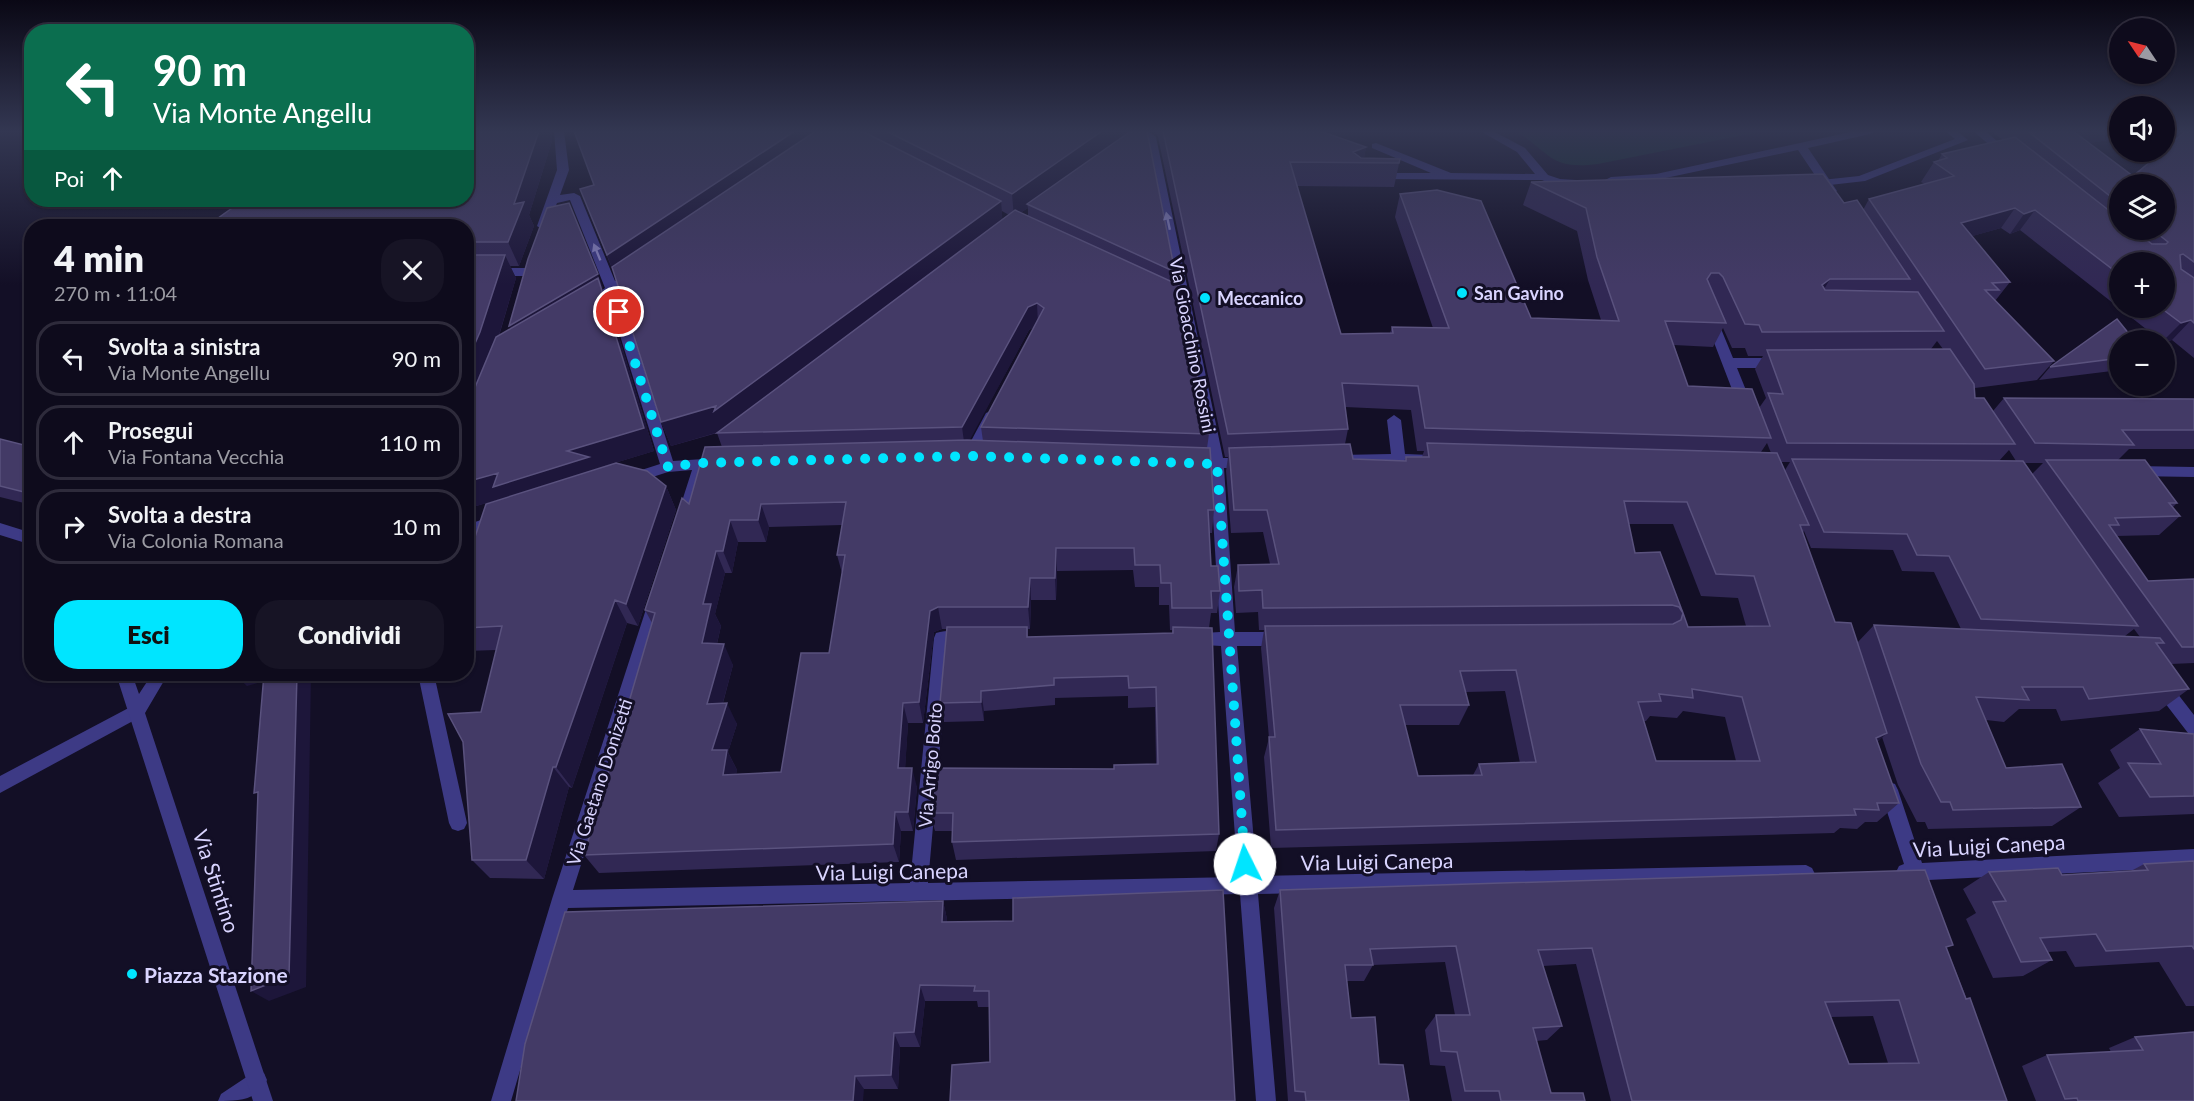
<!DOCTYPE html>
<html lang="it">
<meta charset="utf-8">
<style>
body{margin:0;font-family:Lato,sans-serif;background:#171425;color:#f1f3f6;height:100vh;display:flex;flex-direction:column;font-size:22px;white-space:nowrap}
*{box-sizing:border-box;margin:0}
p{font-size:20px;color:#9b9ba3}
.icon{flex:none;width:33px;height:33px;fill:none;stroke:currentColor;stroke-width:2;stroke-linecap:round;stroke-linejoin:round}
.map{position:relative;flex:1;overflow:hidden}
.sheet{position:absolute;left:24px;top:219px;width:450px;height:462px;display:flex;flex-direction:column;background:#0e0b1c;border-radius:24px;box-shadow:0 2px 4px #0004,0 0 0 2px #2e2b3b}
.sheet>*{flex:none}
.top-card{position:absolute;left:24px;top:24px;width:450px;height:183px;border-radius:24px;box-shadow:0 2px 4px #0004,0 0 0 2px #2e2b3b;background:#0b6e4f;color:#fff;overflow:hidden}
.needle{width:39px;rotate:305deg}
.fabs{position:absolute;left:2109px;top:18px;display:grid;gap:12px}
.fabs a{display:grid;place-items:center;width:66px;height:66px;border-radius:50%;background:#0e0b1c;box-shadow:0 2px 4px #0004,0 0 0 2px #2e2b3b;font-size:30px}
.pin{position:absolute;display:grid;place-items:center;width:51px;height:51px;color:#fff;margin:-26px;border:3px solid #fff;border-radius:50%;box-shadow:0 2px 6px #0007}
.me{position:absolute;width:66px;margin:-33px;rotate:356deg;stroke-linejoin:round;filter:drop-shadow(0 0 4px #0008)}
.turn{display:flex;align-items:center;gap:21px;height:126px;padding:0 30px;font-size:27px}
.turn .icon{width:78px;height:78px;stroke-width:2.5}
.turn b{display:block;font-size:42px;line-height:51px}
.then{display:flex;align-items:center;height:57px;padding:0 30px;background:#0003;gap:12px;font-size:22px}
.round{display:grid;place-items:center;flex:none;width:63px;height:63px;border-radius:24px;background:#171425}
.overview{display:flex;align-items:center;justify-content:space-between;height:102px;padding:0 30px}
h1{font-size:36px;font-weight:800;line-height:45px}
.cta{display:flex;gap:12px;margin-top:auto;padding:12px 30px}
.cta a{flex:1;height:69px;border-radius:24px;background:#00e5ff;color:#111;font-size:24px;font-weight:800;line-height:69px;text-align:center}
.cta a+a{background:#171425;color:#f1f3f6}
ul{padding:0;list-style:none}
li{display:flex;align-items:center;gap:18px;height:75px;margin:0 12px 9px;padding:0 18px;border:3px solid #2e2b3b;border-radius:24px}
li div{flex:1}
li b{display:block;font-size:22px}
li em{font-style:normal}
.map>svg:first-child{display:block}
.green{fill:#12302f}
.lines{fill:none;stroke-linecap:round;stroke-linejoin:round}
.lane{fill:#3d3a85;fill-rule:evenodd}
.street{fill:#3d3a85;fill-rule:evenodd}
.wall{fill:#312854;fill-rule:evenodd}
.shaded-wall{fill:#1d163a}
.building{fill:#433a66;stroke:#5a527e;stroke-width:1.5;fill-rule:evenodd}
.oneway{fill:#837fbc}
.route{stroke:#00e5ff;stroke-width:10;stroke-dasharray:0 18}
.poi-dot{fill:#00e5ff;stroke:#130f26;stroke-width:2}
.labels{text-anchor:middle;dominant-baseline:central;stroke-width:6;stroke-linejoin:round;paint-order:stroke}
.poi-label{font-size:18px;font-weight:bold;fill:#d9d4ff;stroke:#130f26;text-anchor:start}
.street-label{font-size:18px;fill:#d9d4ff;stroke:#130f26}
.near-street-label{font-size:21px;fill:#d9d4ff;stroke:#130f26}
.near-poi-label{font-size:21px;font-weight:bold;fill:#d9d4ff;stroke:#130f26;text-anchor:start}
</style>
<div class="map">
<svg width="2194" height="1101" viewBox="0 0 2194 1101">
<rect width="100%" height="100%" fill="#130f26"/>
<path class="green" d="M1515 131H1764L1598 164C1548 170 1552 153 1515 131Z"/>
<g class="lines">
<path class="lane" d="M1945 131H1957L1968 140 1865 181 1812 187 1806 184 1812 181 1859 176 1955 139Z
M138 703 144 705 146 710 144 715 0 793V776Z
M257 1070 264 1073 267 1080C258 1101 237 1101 218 1101L221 1094Z"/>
<path class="street" d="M554 131H564L569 170 560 195 574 193 580 196 615 281 631 271H639L641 274 619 290 673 461 719 458 726 463 724 467 706 469 688 524H678L676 520 692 470 668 472 631 484 624 479 626 475 660 464 608 297 587 309 581 305 605 288 570 200 557 203 547 229 543 230 537 226 557 170Z
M1140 131H1148L1156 137 1223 458H1246L1253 463 1246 468H1224L1235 632H1283L1289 634 1291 639 1289 644 1283 646H1237L1257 876 1806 865 1812 868 1815 874 1812 880 1806 883 1258 894 1276 1101H1256L1240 894 568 908 511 1101H491L552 899 648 603 651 599 656 597 661 599 664 603 573 890 910 883 934 638 936 633C946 630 961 630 971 633L973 638 971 643 949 645 928 883 1238 877 1221 646 1187 644 1185 639 1187 634 1220 632 1210 468H1192L1185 463 1192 458H1209L1146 139 1140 135Z
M1480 131H1493L1525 148 1548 175 1560 179 1576 180 1578 182C1567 190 1554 185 1542 180L1377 179 1371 176 1377 173H1431L1372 148V144L1376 143 1451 173 1535 174 1517 152Z
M1855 131H1875L1870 134 1808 148 1837 191 1831 194 1827 193 1798 150 1656 180 1611 183 1605 180 1611 177 1656 174Z
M1973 131H1985L2014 155 2012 157H2004Z
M466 268H526L532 272 526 276H466Z
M1711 315 1717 319 1733 358H1777L1784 363 1777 368H1737L1752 405 1750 408H1740L1738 405 1705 319Z
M991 411 998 416 977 456 975 460H965L963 456 986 413Z
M1394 415 1401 420 1405 454 1431 455 1433 459 1431 463 1334 464 1332 460 1339 455 1391 454 1387 420Z
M2134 466 2194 467V477L2134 476 2127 471Z
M496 515 501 517 503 521 501 525 466 537V525Z
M0 523 32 533V545L0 535Z
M116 674H132L139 694 152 674H168L145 713 273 1101H253Z
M418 674H434L467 823 464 829 458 831 452 829 449 823Z
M2161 678 2167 680 2194 715V735L2188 733 2155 690 2153 685 2155 680Z
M1889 782 1895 784 1898 790 1922 863 2194 849V867L1928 880 1925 887 1919 890 1913 887 1910 880 1899 878 1896 872 1899 866 1904 864 1880 790 1883 784Z"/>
</g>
<path class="wall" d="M466 131H552V141L529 215 534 226 519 266H510L516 278 499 336 603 287 602 288 608 301 654 451 595 469 666 486 676 510 638 626 627 623 572 788 569 787 544 879 490 878 472 860 481 712 496 650 466 651V555H469L501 500 500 499 466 509V226L445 202Z
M574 131H1147L1175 272 1174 283 1209 434 1207 448 1214 510 1212 533H1209L1211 566 1220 591 1217 613H1211L1209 628 1219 834 1216 851 956 860 952 842V831H935L930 813 1114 769 1156 764 1155 707 1128 708V696L1055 698V705L984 711V721L944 722 940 703 947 629H942L934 632 923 723H908L905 768 917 787 913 831H901L899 862 599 873 584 855 652 623 645 610 689 504 722 447 717 433 671 446 661 422 613 271 580 189 594 185ZM1028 208V216L1020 213ZM1002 211 1009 215 1002 219ZM1034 327 981 427 983 441 969 440 1029 330ZM842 525 837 555 842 573 829 653 781 772 736 774 737 770 728 752 737 724 723 703 733 665 717 644 721 626 715 614 725 573H732L738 542H766L769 527ZM1133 570 1135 587H1159V605H1169L1170 630H1172V633L1028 637V629H1030L1031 600H1056L1057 571Z
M1154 131H1320L1366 147 1364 158 1400 159 1394 187 1297 186 1341 334 1390 333 1392 327 1433 328 1395 217 1400 194 1531 318 1601 320 1588 280 1577 231 1523 205 1531 182 1844 203 1863 210 1869 199 1925 184 1921 182 1934 162 1938 161 1942 154 2003 140 1991 131H2120V138L2089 143 2133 176 2194 131V358L2172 340 2164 342V340H2160L2020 230 2010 234 2001 228 1972 236 2010 282 1995 301 2054 361 2037 380 1975 388V398L1993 411 2004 398 2194 399V449H2129L2118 460 2177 503 2173 507 2180 516 2159 535 2116 536 2148 581 2194 579V663L2171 664 2189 689 2159 711 2061 721 2056 709H2019L2004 722 1986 720 2006 768 2081 807 2052 826 1928 829 1925 822H1917L1898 785 1882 737 1877 742 1899 803 1877 822H1865L1857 829 1840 828 1834 833 1271 848 1264 757 1269 738 1261 648 1264 630H1259L1258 612 1236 613 1234 587 1238 565 1270 564 1263 532 1231 533 1226 471 1228 457H1225L1158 137ZM2120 184 2164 230H2120ZM2120 262 2164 308H2120ZM1723 328 1732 348H1745L1748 356H1763L1755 369 1766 398 1759 408 1688 386 1674 345 1713 347ZM1937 341 1943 349H1931ZM1345 407 1411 410 1417 451H1424L1422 457H1406L1404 461 1353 459 1345 444 1348 429ZM1767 443 1771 453 1761 452ZM2009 450 2016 461H1999ZM1781 462H1790L1785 470ZM2024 463H2043L2032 474ZM1629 524H1673L1701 596 1738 598 1746 626 1688 627 1683 613 1676 622 1683 613 1660 552 1635 553ZM1804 531 1811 548 1893 550 1902 571 1934 572 1961 629 1874 625 1857 643 1835 622 1803 533ZM2134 629 2140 637 2125 636ZM1505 691 1520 763 1479 764 1473 775 1418 776 1405 725H1459L1469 705 1466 692ZM1683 711 1725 717 1736 761H1656L1644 721H1646L1650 716 1677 718Z
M2120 340V370L2039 380 2050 367Z
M0 439 32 447V505L0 497Z
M2140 729 2194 734V814L2119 817 2098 783 2120 768 2110 750Z
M2194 861V1006H2186L2159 962 2075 967 2066 951 2048 952 2052 960 2023 976 1993 978 1966 919 1976 913 1963 889 1989 872 2062 875 2131 871 2144 864Z
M1223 890 990 1062 989 1007H978L977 1001H925L920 1047H900L898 1089H864L525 1044 943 901 947 919V922L1013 921Z
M1280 890 1947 949 2007 1101H1611L1576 964 1543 966 1562 1026 1547 1040 1536 1041 1551 1093 1585 1101H1452L1445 1066 1430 1065 1425 1030 1436 1015H1455L1445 962 1373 965 1364 981H1347L1351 1018 1379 1064 1409 1101H1288L1274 908ZM1873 1016 1888 1063 1849 1064 1831 1017Z
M2135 1037 2194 1101H2036L2022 1066 2047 1055 2111 1052 2109 1048Z"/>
<path class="shaded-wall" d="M539 131H552V141L529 215 534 226 519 266 508 242 514 204Z
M795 131H827L616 279 607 255Z
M1102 131H1135L1027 204 1028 208 1014 217 1012 194Z
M2069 131H2120V138L2056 149Z
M1366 147 1363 163 1353 152Z
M1001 201 1003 225 722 431 671 446 661 422Z
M569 203 603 287 602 288 608 301 654 451 595 469 601 480 507 510 500 499 466 509V482L516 339 509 326Z
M2015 208 2001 228 1948 243 1961 223Z
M2035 210 2020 230 2010 234 2024 214Z
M505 255 516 278 493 355 466 419V364Z
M1830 279 1816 303 1822 285Z
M1037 303 1038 325 1029 330 965 449 962 427 1028 307Z
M2191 320 2172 340 2164 342V340L2181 323Z
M666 486 676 510 638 626 626 604Z
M761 504 769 527 766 542 758 520Z
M730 520 738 542 732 573 723 551Z
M1056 548 1057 571 1056 600 1055 578Z
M716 551 725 573 715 614 721 626 712 664 702 643 703 604Z
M1030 578 1031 600 1030 629 1028 607Z
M615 600 627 623 572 788 556 767Z
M938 607 942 629 934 632 923 723 919 702 930 611Z
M724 644 733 665 717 724 707 704Z
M234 674H276L279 677 247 686Z
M297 674H311L306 987 269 1001 251 991Z
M981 691 984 711V721L981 702Z
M727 703 737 724 728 752 737 770 733 794 723 775 712 750Z
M903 703 908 723 904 788 898 768Z
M1887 733 1866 753 1876 738Z
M553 767 569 787 544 879 526 860Z
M912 768 917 787 913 831 908 812Z
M895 812 901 831 899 862 893 844Z
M943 901 947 919V940L942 922Z
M920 985 925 1001 920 1047 914 1032Z
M894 1033 900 1047 898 1089 891 1075Z
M855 1076 864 1089 863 1101H853Z"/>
<path class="building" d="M466 131H539L514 204 524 202 508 242H466V226H207L242 201 279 200H377L445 202 444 200H466V139L468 135 466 136Z
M574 131H795L607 255 580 189 594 185Z
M816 131H862L1001 201 714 411 716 406 661 422 612 267Z
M886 131H1102L1012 194Z
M1131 131H1147L1175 272 1027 204Z
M1163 131H1320L1366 147 1353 152 1361 158 1400 159 1399 163 1290 162 1341 334 1393 333 1392 327 1449 328 1400 194 1437 190 1481 201 1531 318 1619 321 1597 257 1586 208 1531 182 1823 174 1844 203 1857 200 1910 279H1830L1822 285 1825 290 1918 292 1944 331 1762 332 1759 325 1745 324 1723 277 1719 273H1711L1707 279 1726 323 1665 321 1688 386 1752 389 1771 438 1425 428 1418 386 1342 383 1348 429 1228 434Z
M2030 131H2073L2133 176 2162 152H2164V149L2186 131H2194V262L2183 254 2180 255 2181 269 2194 278V323L2191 320 2181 323 2161 308H2164V262H2120V275L2035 210 2024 214 2015 208 1961 223 2010 282 1992 283 1999 290H1985L2054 361 1985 369 1869 199 1954 176 1934 162 1947 158 1942 154 2015 137 2120 219V230H2133L2152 244H2166L2168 242 2153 230H2164V184H2120V204L2030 133H2033Z
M569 203 598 274 509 326 528 259 547 208Z
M1015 210 1179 285 1209 434 981 427 1044 308 1037 303 1028 307 962 427 717 433Z
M466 255H505L480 332 466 364Z
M598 278 644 428 567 451 589 457 493 487 498 473 466 482V439L470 428H466V409L496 337Z
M2117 319 2134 340H2120V358L2050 367Z
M1950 349 1974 384 1975 398H1984L2015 444 1787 443 1768 393 1783 394 1767 350Z
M2004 398 2194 399V430H2122L2134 445 2035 443Z
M0 439 32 447V494L0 486Z
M967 440 1210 448 1214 510H1208L1211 566H1218L1220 591H1211L1212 608H1172L1171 583H1161L1160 565H1135L1134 548H1056L1055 578H1030L1028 607H938L930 611 919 702 903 703 898 768H912L908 812H895L893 844 584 855 655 613 645 610 682 498 689 504 705 447ZM846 502 837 555H845L829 653H801L781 772 723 775 727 750H712L727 703 707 704 724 644 702 643 711 604H703L716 551H723L730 520H758L761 504Z
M1427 443 1777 453 1809 525H1800L1835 622 1851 623 1887 733 1876 738 1899 803H1877L1879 810 1854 809 1856 815 1276 830 1269 737H1275L1265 626 1673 624 1681 620 1683 613 1688 627 1770 626 1754 576 1716 574 1687 502 1624 501 1635 553 1660 552 1683 613 1679 607 1672 605 1263 608 1262 590 1239 591 1238 565 1279 564 1267 510H1234L1229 448 1350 444 1353 459 1406 461V457H1429ZM1516 670 1536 762 1479 764 1482 775 1418 776 1400 705H1469L1460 671ZM1692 689 1742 697 1760 761H1656L1638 702 1661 701 1659 694 1693 698Z
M1792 459 2023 461 2138 626 1981 619 1949 556 1917 555 1907 534 1824 532Z
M2046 460H2145L2177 503H2169L2180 516 2115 518 2119 525H2109L2148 581 2194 579V647H2182Z
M616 463 647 471 666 486 626 604 615 600 556 767H553L526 860H472L463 742 448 714 481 712 502 626 466 628V555H469L486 504Z
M1874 625 2160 638 2164 643H2156L2189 689 2089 699 2083 687H2022L2029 700 1976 697 2006 768 2062 764 2081 807 1953 810 1950 802H1941L1921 764Z
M947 627H1027V637L1173 633V627L1212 628 1219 834 952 842 953 813H930L934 768 1114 769V765L1158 764 1156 687 1129 688 1128 676 1054 678V685L981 691V702L940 703Z
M264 674H297L289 976 251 991 258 792 254 793Z
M2140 729 2194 734V796L2150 797 2128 763 2161 764Z
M2194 861V949L2192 946 2106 951 2096 934 2040 938 2052 960 2021 962 1993 902 2006 901 1989 872 2058 868 2062 875 2148 870 2144 864Z
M1925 870 1953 945 1946 947 1966 999 1970 998 2007 1101H1632L1592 948 1538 950 1562 1026 1533 1028 1551 1093H1583L1585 1101H1501L1499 1091H1465L1457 1052 1441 1051 1436 1015H1470L1456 946 1370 949 1373 965H1345L1351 1018 1375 1017 1379 1064 1403 1065 1409 1101H1306L1305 1092 1295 1091 1280 890ZM1899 1000 1919 1063 1849 1064 1825 1002Z
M1223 890 1235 1101H950L952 1065 990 1062 989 991H974L975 986 920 985 914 1032 894 1033 891 1075 855 1076 853 1101H516L525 1044 565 912 943 901 942 922 1013 921V898Z
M2194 1032V1101H2078L2077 1098 2065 1099 2047 1055 2143 1050 2135 1037Z"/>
<defs><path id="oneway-solid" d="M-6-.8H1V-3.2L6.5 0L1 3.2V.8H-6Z" transform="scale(1.5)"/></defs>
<g class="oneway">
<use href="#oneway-solid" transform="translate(1168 221) rotate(-102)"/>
<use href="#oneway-solid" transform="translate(597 252) rotate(-112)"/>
</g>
<linearGradient id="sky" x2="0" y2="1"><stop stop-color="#0a0815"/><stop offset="0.46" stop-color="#333752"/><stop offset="1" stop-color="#333752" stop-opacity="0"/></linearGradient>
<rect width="2194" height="285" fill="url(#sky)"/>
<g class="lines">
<path class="route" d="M619 312 668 467 700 463 970 456 1217 464 1245 864"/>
</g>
<g class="poi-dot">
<circle cx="1462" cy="293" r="6"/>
<circle cx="1205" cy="298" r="6"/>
<circle cx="132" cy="974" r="6"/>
</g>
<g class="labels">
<g class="poi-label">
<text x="1474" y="293">San Gavino</text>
<text x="1217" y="298">Meccanico</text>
</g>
<g class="street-label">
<text transform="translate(1193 345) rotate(79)">Via Gioacchino Rossini</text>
<text transform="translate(930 765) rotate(-85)">Via Arrigo Boito</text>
<text transform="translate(599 782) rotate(-72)">Via Gaetano Donizetti</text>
</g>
<g class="near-street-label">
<text transform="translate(1989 845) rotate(-3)">Via Luigi Canepa</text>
<text transform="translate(1377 861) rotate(-1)">Via Luigi Canepa</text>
<text transform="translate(892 871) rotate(-1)">Via Luigi Canepa</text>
<text transform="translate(217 881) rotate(72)">Via Stintino</text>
</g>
<g class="near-poi-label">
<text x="144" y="974">Piazza Stazione</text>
</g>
</g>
</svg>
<div class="fabs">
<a><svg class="needle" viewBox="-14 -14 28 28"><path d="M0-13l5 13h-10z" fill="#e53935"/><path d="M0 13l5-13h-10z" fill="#9b9ba3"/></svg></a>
<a><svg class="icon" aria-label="sound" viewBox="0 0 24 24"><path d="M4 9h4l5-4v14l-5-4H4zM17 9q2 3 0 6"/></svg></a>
<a><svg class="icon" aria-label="layers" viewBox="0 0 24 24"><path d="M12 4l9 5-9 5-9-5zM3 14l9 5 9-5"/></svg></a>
<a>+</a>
<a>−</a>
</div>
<div class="pin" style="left:619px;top:312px;background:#d93025"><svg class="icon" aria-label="arrive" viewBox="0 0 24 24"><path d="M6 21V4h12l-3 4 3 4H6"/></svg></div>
<svg class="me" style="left:1245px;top:864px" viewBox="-20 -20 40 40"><circle r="19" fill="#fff"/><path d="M0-13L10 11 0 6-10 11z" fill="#00e5ff"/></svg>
<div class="top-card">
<div class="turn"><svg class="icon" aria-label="left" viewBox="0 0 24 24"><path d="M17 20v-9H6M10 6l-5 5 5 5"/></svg><div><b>90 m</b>Via Monte Angellu</div></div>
<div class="then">Poi<svg class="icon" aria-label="ahead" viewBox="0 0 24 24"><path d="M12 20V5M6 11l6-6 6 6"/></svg></div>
</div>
<section class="sheet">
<div class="overview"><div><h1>4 min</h1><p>270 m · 11:04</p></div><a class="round"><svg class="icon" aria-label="close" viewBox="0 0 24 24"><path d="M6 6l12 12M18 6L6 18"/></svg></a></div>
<ul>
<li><svg class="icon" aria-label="left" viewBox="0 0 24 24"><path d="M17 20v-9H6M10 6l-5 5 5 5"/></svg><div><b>Svolta a sinistra</b><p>Via Monte Angellu</p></div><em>90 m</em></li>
<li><svg class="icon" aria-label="ahead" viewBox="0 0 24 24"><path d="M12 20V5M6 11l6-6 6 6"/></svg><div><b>Prosegui</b><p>Via Fontana Vecchia</p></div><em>110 m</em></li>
<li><svg class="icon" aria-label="right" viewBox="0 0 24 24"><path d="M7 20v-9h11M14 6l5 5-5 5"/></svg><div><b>Svolta a destra</b><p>Via Colonia Romana</p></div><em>10 m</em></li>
</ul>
<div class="cta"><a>Esci</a><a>Condividi</a></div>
</section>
</div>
